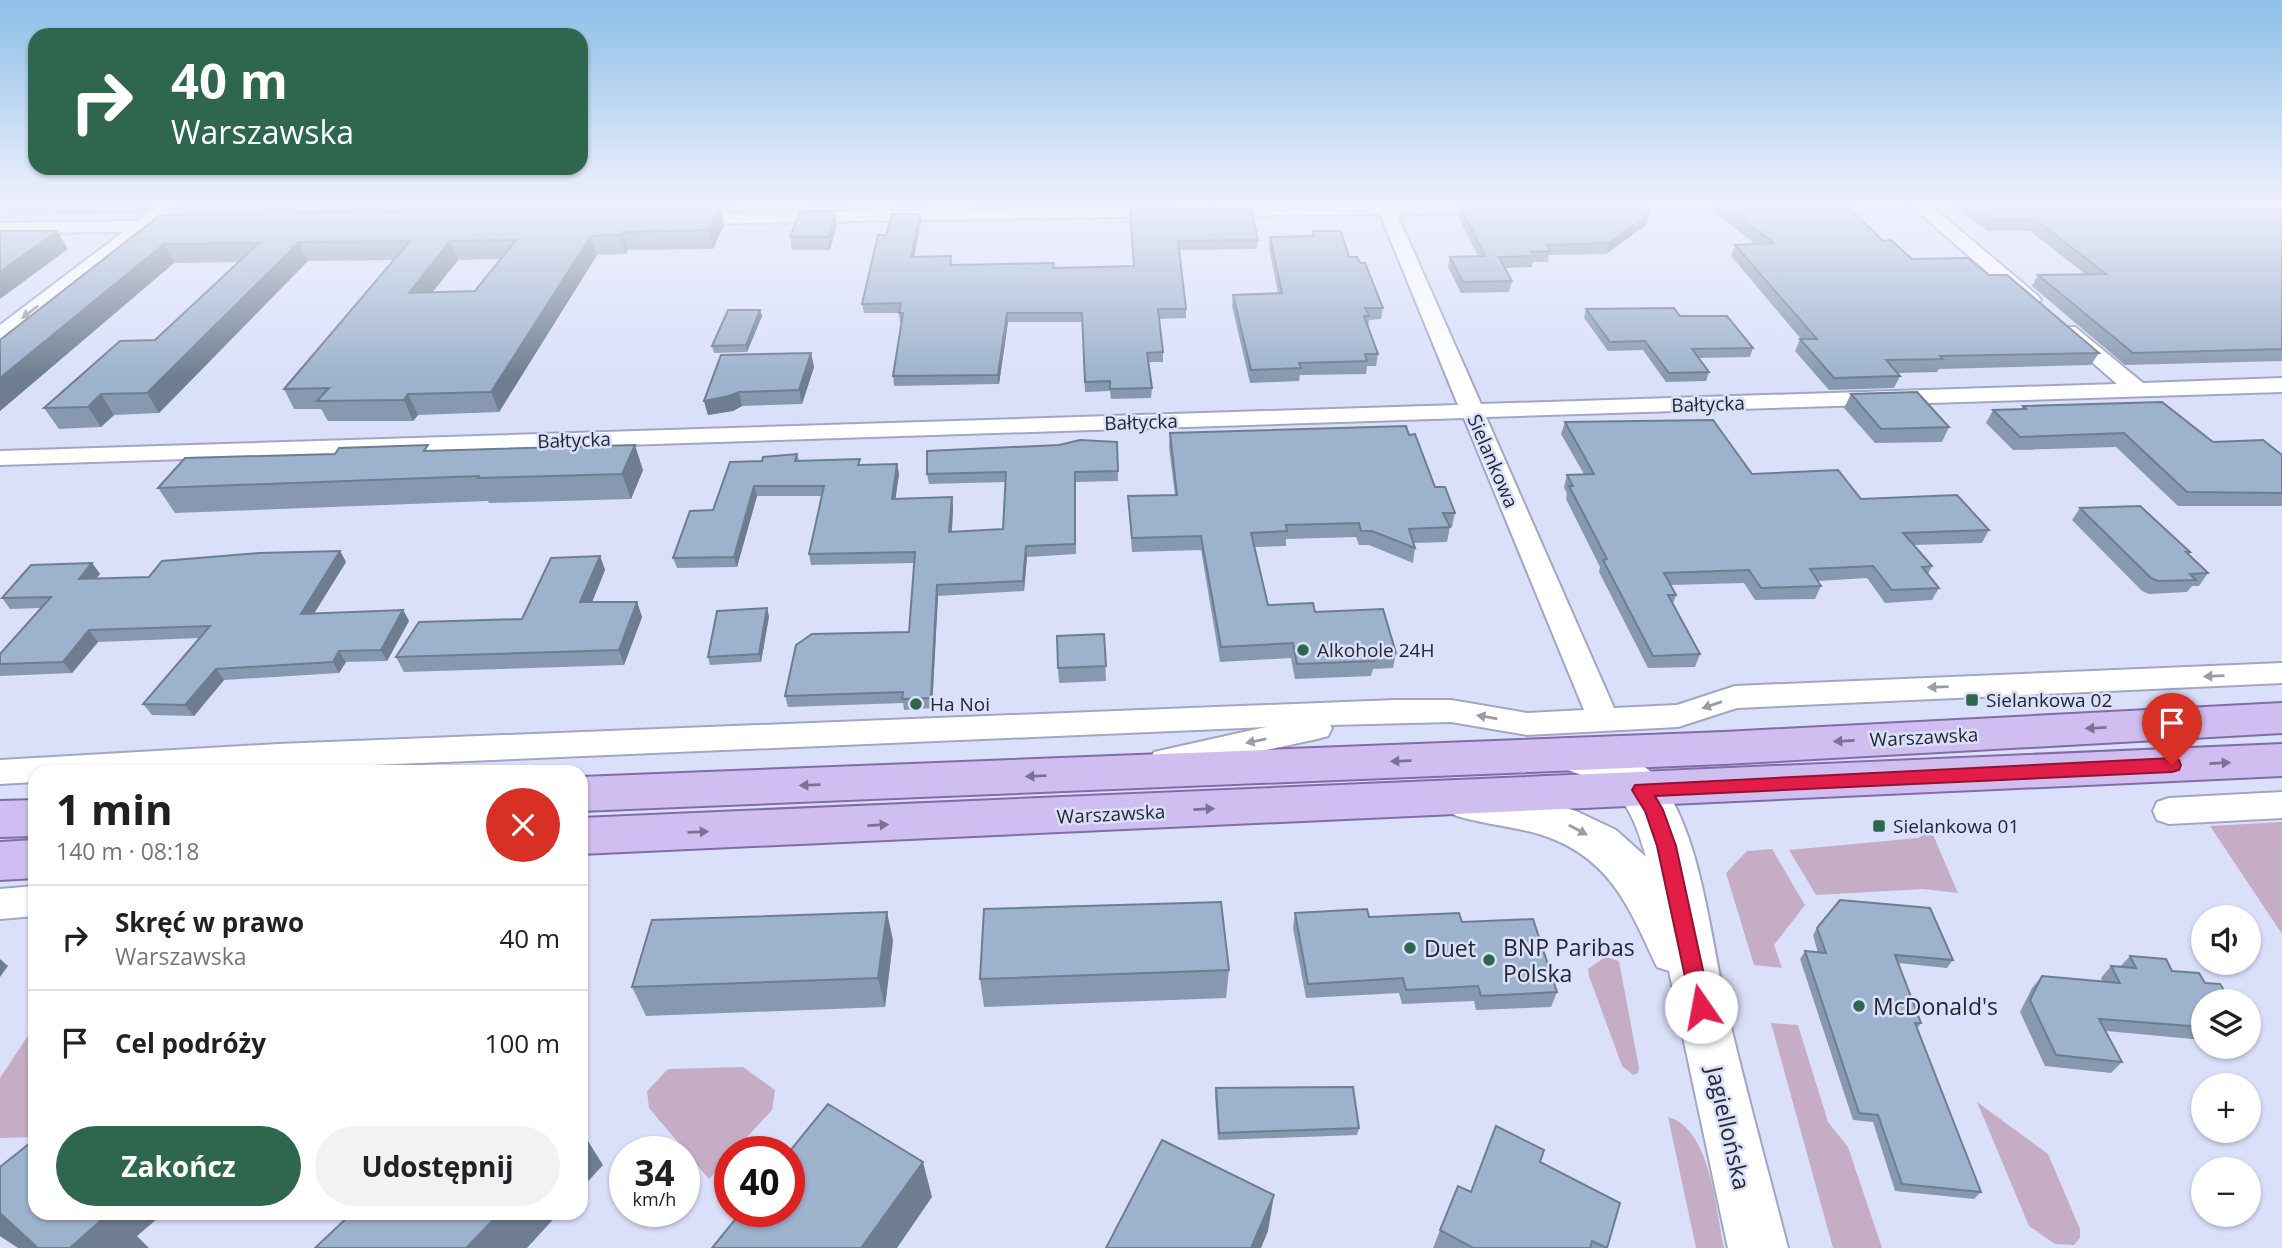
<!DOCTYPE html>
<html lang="pl">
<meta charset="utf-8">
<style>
body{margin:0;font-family:"Open Sans",sans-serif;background:#f2f2f2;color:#202124;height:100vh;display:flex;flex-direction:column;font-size:26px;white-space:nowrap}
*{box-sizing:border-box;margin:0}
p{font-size:23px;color:#757577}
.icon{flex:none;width:38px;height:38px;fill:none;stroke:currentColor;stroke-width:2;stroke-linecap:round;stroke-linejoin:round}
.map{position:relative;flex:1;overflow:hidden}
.drawer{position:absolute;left:28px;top:765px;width:560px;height:455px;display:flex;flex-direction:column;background:#fff;border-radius:21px;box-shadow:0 2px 5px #0004}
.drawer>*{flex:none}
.top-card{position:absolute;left:28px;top:28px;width:560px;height:147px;border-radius:21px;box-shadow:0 2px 5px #0004;background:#2e664e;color:#fff;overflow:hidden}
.buttons{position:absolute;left:2191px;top:905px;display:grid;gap:14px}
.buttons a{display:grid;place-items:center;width:70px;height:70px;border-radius:50%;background:#fff;box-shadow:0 2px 5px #0004;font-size:35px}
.speed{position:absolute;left:609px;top:1136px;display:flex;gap:14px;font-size:35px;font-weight:700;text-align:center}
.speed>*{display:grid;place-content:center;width:91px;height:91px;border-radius:50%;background:#fff;box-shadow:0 2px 5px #0004;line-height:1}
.speed small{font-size:18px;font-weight:400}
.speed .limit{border:10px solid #d22;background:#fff;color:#111}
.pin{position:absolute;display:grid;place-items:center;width:60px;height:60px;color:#fff;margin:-72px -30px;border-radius:50% 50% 50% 0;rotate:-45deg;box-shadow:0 0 7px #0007}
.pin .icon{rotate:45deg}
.me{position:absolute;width:77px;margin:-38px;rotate:348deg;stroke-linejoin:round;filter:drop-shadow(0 0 5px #0008)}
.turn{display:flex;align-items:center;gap:24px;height:147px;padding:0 28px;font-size:32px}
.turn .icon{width:91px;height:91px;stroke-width:2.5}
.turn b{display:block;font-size:49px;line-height:60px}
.round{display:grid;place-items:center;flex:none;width:74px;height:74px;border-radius:37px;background:#f2f2f2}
.overview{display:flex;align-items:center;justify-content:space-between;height:119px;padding:0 28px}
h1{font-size:42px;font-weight:700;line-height:52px}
.cta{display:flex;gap:14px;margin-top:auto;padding:14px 28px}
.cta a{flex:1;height:80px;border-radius:42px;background:#2e664e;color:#fff;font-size:28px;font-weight:700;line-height:80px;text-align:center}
.cta a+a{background:#f2f2f2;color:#202124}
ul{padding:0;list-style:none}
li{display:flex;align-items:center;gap:21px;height:105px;padding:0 28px;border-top:2px solid #e0e0e0}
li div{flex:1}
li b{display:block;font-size:26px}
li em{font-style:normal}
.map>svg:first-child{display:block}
.green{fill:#c4adc5}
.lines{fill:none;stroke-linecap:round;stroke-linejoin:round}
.street-casing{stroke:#a1a6c5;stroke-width:4}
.secondary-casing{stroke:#a1a6c5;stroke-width:4}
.primary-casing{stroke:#816ca8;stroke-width:4}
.street{fill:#fff;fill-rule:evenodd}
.secondary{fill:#fff;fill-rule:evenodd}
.primary{fill:#d1bef1;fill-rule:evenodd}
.wall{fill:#8799b0;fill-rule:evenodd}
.shaded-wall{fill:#6e7d90}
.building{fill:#9db2cd;stroke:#6e7d90;stroke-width:2;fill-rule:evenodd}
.oneway{fill:#9c9da3}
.oneway2{fill:#7a7292}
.route{fill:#e11d48;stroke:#92132f;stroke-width:2}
.poi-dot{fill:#2e664e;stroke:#dbe0fa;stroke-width:2.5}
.labels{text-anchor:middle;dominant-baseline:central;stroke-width:5;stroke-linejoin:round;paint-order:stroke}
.street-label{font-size:19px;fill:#242632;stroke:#dbe0fa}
.poi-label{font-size:19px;fill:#242632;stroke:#dbe0fa;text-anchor:start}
.near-poi-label{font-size:23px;fill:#242632;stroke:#dbe0fa;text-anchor:start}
.near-street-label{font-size:23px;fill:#242632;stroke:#dbe0fa}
</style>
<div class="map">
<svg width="2282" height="1248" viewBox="0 0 2282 1248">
<rect width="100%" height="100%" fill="#dbe0fa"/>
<path class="green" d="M0 203H162L148 214 0 215Z
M2282 822V934L2210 826Z
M1931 830 1958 893 1923 889 1816 895 1789 850 1918 838Z
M1772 849 1805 905 1774 945 1782 968 1754 965 1726 873 1747 851Z
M1605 957 1619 961 1639 1068 1638 1073 1633 1075 1622 1066 1589 976 1588 969Z
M1771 1023 1798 1025 1828 1122 1848 1147 1882 1248H1833Z
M35 1025V1137L0 1138V1078Z
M743 1067 775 1090 772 1110 734 1151 730 1152V1156L709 1179 649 1108 647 1091 668 1069Z
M1977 1102 2048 1154 2080 1229V1238L2074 1245 2055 1244 2029 1226Z
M1668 1117C1711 1129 1716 1210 1724 1248H1696Z"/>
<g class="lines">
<defs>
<path id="street" d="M160 203H181L160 221 186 222 189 226 186 230 146 232 7 339 0 341V325L123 232 0 233V223L137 221Z
M1502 203 1505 207 1502 211 1496 212 1397 214 1481 404 2117 384 2061 335 2058 331 2061 327H2075L2143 383 2282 378V392L1486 417 1614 708 1677 705 1735 686 2282 663V683L1737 708 1678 727 1527 735 1451 722 1330 725 1332 728 1328 736 1317 739 1165 772 1154 768 1149 760 1154 752 1266 727 209 772H35V782L0 784V760L278 744 1395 700H1451L1527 713 1584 710 1464 418 0 465V451L1458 405 1380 214 1215 216 1206 211 1215 206Z
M1595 203H1729L1720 208 1603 210 1597 209Z
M1908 203H1928L2038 296 2041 300 2038 304H2024Z
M1167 207 1176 212 1173 216 687 224 678 219 687 214Z
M2282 792V818L2169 824 2157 820 2153 811 2157 802 2169 798Z
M35 886V916L0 919V889Z"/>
<path id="secondary" d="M1567 738C1596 746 1638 755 1658 779 1701 831 1711 941 1726 1006 1745 1087 1767 1167 1788 1248H1728L1669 971 1657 967C1629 907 1610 856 1539 834 1511 826 1482 824 1454 815L1448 803 1454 791 1470 786 1493 789 1538 799 1576 811 1616 830 1646 857C1628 793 1615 785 1552 765L1546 754 1552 743Z"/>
<path id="primary" d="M2282 703V733L1724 764 581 811V777L1724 732Z
M2282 744V776L581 854V818Z
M35 800V836L0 837V801Z
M35 840V878L0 880V842Z"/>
</defs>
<use href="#street" class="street-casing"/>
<use href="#secondary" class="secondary-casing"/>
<use href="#primary" class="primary-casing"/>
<use href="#street" class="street"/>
<use href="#secondary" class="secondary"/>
<use href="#primary" class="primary"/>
</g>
<path class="wall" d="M187 203H734L732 209H720L724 225 713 249 628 250 626 254 597 255 499 412 418 415 413 421H328L321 409H294L284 389 394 260 308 261 159 413 114 415 101 427 59 429 44 408 155 340 238 262 174 263 0 411V340L188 215 183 205ZM501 259 475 291 432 292 458 260Z
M808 203H842L841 207 808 208Z
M897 203H925V206L897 207Z
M1714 203H1844L1883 241 1912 259 1989 275 2099 353 2091 365 1939 369 1937 372 1897 373 1900 376 1894 388 1829 390 1795 351 1800 339H1801L1731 256 1735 245 1755 244 1712 211Z
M1952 203H2227L2238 210H2282V361L2125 365 2032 286 2038 275 2085 274 2030 231H1987Z
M1459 204 1649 214 1646 225 1606 254 1549 255 1548 262H1533L1532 267 1505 268 1512 281 1509 292 1461 293 1448 267 1450 257 1478 256 1457 215Z
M1130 210 1258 240 1257 249 1179 250 1186 309V318L1159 319 1163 352V362H1148L1152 388 1151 398 1111 399 1110 391 1085 392 1082 322H1008L999 384 894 386 893 376 902 323H900L899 313H864L862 304 886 235 920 214 921 222 914 257 951 256 952 264 1054 268 1134 266Z
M837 224 830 250H792L790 237Z
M1313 231 1349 257 1360 263 1383 308 1381 319 1369 320 1368 327 1378 354 1376 366H1367L1366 374 1300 375 1299 381 1250 383 1232 306 1233 295 1278 293 1269 248 1270 237 1312 236Z
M1586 309 1753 348 1750 357 1698 358 1709 372 1706 381 1666 382 1643 350 1608 351 1584 318Z
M760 310 762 316 747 352 714 353 712 346Z
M811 353 814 367 802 404 742 406 733 411 708 415 704 401Z
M1851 394 1949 427 1942 442 1875 443 1844 408Z
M2023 406 2282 455V506H2178L2116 447 2013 450 1986 423 1993 410 2021 409Z
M1565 422 1752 474 1861 499 1989 530 1982 543 1914 545 1932 566 1928 574 1939 588 1932 600 1885 603 1867 578 1818 581 1821 586 1815 599 1755 600 1744 583 1671 585 1676 595 1673 604 1700 654 1695 667 1648 668 1599 572 1600 567 1566 499 1567 494 1564 487 1567 475 1584 474 1561 434Z
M1170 433 1409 435 1435 487 1455 513 1452 527H1450L1447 542 1414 543 1415 548 1413 563 1369 545H1359L1356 537 1286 539V546L1255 547 1268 605 1315 612 1396 653 1393 668 1373 669 1371 676 1295 679 1291 658 1220 662 1201 550 1132 552 1128 496 1175 495 1169 447Z
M1117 442 1118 481 1076 482V554L1027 557 1024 591 938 596 932 708 904 710 903 703 788 707 785 696 909 632 914 563 811 565 809 554 822 496H757L737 567 677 568 673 558 713 510 762 461 797 454 799 460 861 465 897 464 899 474 895 499 952 497 953 508 952 532 1003 529 1006 482 929 484 927 474Z
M431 451 643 470 631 499 489 503 488 501 175 513 158 488Z
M2080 508 2190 552 2188 554 2208 573 2199 586H2192L2187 592 2149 594 2142 591 2072 520Z
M340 551 346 562 314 613 403 610 409 621 387 661 346 662 339 673 224 680 194 716 152 715 143 704 200 638 98 642 72 673 0 676V654L41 608 10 609 2 598 92 563 100 574 96 579 149 577Z
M600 556 605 570 592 602H637L642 617 624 665 404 672 396 657 522 619Z
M769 616 761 662 710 665 708 657Z
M1104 634 1106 681 1059 683 1058 668Z
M1295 913 1462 922 1557 992 1551 1007 1476 1010 1474 1001 1402 1004 1399 993 1306 998 1293 928Z
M1817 928 1953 960 1947 968 1898 963 1921 1023 1917 1029 1981 1192 1974 1199 1895 1191 1873 1122 1853 1120 1800 959 1805 951 1818 953 1813 935Z
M893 940 885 1007 646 1016 632 987Z
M2130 956 2172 971 2203 1001V1040L2106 1031 2122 1062 2111 1073 2045 1066 2020 1012 2032 988 2042 976 2102 981 2101 978 2111 966 2120 967Z
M1229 970 1226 998 984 1007 980 979Z
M1216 1088 1359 1128 1357 1135 1218 1140 1215 1096Z
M1540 1162 1607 1248H1433L1440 1230 1470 1192Z"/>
<path class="shaded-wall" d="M720 207 724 225 713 249 708 230Z
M835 211 837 224 830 250 828 237Z
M920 214 921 222 912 266 911 257Z
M1649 214 1646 225 1606 254 1609 243Z
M57 231 68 249 0 299V272Z
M623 232 628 250 626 254 620 235Z
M591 236 597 255 499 412 491 392Z
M450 241 458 260 417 312 409 293Z
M299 242 308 261 159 413 147 393Z
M164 244 174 263 0 411V378Z
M760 310 762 316 747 352 746 345Z
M1007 313 1008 322 999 384 998 375Z
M811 353 814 367 802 404 799 390Z
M739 392 742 406 733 411 708 415 704 401Z
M101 394 114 415 101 427 88 407Z
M408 394 418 415 413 421 404 400Z
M635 445 643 470 631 499 622 474Z
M897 464 899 474 894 509 892 499Z
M754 486 757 496 737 567 734 557Z
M952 497 953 508 951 542 949 532Z
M1026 546 1027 557 1024 591 1023 581Z
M340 551 346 562 307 625 301 614Z
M600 556 605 570 586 617 580 602Z
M92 563 100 574 87 590 79 579Z
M937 585 938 596 932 708 931 698Z
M637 602 642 617 624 665 619 650Z
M767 608 769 616 761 662 759 654Z
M403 610 409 621 387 661 381 650Z
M89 630 98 642 72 673 63 662Z
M339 651 346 662 339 673 333 662Z
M216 669 224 680 194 716 185 705Z
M887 912 893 940 885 1007 878 978Z
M0 959 8 966 0 977Z
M581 1130 603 1165 581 1189Z
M923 1162 932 1197 897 1248H861Z
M1274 1195 1268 1231 1261 1248H1251Z
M104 1213H164L137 1236 149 1248H70Z
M500 1213H559L527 1248H466Z
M0 1214H1L50 1248H18L0 1236Z"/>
<path class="building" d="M187 203H323L183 205Z
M1523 203H1640L1649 214 1609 243 1547 245 1550 251 1531 252 1535 256 1499 257 1512 281 1463 282 1450 257 1485 256 1459 204Z
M1720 203H1844L1883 241 1891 240 1912 259 1968 258 1989 275H2007L2099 353 1940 356 1943 359 1886 360 1900 376 1834 378 1800 339H1817L1735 245 1774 243Z
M1970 203H2227L2238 210H2282V349L2133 353 2038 275 2106 274 2036 220H1992Z
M720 207 708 230 623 232 620 235 591 236 491 392 408 394 404 400 317 401 329 388 284 389 410 241 299 242 147 393 101 394 88 407 44 408 120 341 155 340 259 243 164 244 0 378V340L160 215ZM516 240 475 291 409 293 450 241Z
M1251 209 1258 240 1178 241 1186 309H1158L1163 352 1147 353 1152 388 1110 389V381L1085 382 1082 313H1007L998 375 893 376 903 313H899L901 303 862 304 878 235H886L892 214H920L911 257 951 256 950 265 1054 263 1053 268 1100 267 1134 266 1130 210Z
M800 211H835L828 237H790Z
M0 231H57L0 272Z
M1313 231H1341L1349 257H1357L1360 263H1365L1383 308H1365L1369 316H1364L1378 354H1365L1367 361 1299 363 1301 368 1251 370 1233 295 1282 293 1270 237 1314 236Z
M1674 308 1680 316H1727L1753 348 1692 349 1709 372 1669 373 1645 341 1610 342 1586 309Z
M728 310H760L746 345 712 346Z
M811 353 799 390 739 392 729 396 704 401 721 355Z
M1917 392 1949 427 1881 429 1851 394Z
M2162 402 2213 442 2263 440 2282 455V493L2187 492 2124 433 2020 437 1993 410 2026 409 2023 406Z
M1713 420 1752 474 1838 470 1861 499 1957 495 1989 530 1903 533 1932 566 1922 567 1939 588 1892 590 1873 566 1810 569 1821 586 1761 588 1749 570 1664 573 1676 595H1668L1700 654 1653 656 1603 560 1607 559 1569 486H1573L1567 475 1594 474 1565 422Z
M1406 426 1409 435 1415 434 1435 487H1445L1455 513H1443L1450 527 1409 529 1415 548 1372 531H1361L1359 523 1286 525 1287 531 1251 533 1268 605 1313 603 1315 612 1383 609 1396 653 1372 654 1374 661 1297 664 1293 643 1221 647 1201 536 1132 538 1128 496 1177 495 1170 433Z
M1080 440 1117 442 1118 471 1075 472V544L1026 546 1023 581 937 585 931 698 902 699 903 692 785 696 796 645 812 634 909 632 915 552 809 554 824 486H754L734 557 673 558 690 511 713 510 730 462 762 461 763 457 797 454 795 461 860 459 858 465 897 464 892 499 952 497 949 532 1003 529 1006 472 927 474V451L1059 445Z
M428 445 424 451 635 445 622 474 478 478 479 476 158 488 185 458 335 454 339 448Z
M2140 506 2190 552H2186L2208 573 2190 574 2196 580 2158 581 2151 578 2080 508Z
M340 551 301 614 403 610 381 650 339 651 333 662 216 669 185 705 143 704 210 626 89 630 63 662 0 664V654L51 597 2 598 31 565 92 563 79 579 149 577 162 561 259 553Z
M600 556 580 602H637L619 650 396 657 419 622 522 619 551 558Z
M767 608 759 654 708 657 717 611Z
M1104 634 1106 666 1058 668 1057 636Z
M1840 900 1930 908 1953 960 1895 955 1921 1023H1915L1981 1192 1902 1184 1878 1115 1859 1113 1805 951 1826 953 1817 928Z
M1221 902 1229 970 980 979 984 909Z
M1367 909 1369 917 1459 913 1462 922 1533 919 1557 992 1481 996 1478 986 1406 990 1403 978 1308 984 1295 913Z
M887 912 878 978 632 987 652 920Z
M2130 956 2166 959 2172 971 2199 973 2205 983 2220 984 2231 1001H2203V1027L2099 1019 2122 1062 2056 1055 2030 1000 2042 976 2120 983 2111 966 2136 968Z
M1353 1087 1359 1128 1219 1133 1216 1088Z
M828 1104 923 1162 861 1248H712L742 1211H789V1152Z
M35 1116V1123L31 1119Z
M1496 1126 1544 1150 1540 1162 1620 1203 1607 1248 1592 1241 1590 1248H1473L1440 1230 1458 1186 1471 1192Z
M35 1139V1213H104L107 1215 70 1248H38L1 1214H0V1167Z
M1162 1140 1274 1195 1251 1248H1106Z
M352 1213H500L466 1248H315Z"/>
<defs><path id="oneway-solid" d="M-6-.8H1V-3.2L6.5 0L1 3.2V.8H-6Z" transform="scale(1.75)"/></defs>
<g class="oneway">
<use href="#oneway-solid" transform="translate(30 312) rotate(142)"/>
<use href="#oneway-solid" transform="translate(2214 676) rotate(178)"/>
<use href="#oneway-solid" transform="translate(1938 687) rotate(178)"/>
<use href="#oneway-solid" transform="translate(1712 705) rotate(161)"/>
<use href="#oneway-solid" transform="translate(1487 717) rotate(-170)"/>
<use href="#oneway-solid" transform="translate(1256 741) rotate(168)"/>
<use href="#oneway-solid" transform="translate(1578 830) rotate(28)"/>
</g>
<g class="oneway2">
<use href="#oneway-solid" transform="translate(2096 728) rotate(177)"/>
<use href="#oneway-solid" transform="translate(1844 741) rotate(177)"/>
<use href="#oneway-solid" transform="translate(1401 761) rotate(178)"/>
<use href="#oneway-solid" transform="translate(2220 763) rotate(-3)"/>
<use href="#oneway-solid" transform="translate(1036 776) rotate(178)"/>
<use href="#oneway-solid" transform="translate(810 785) rotate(178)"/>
<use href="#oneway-solid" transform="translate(1204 809) rotate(-3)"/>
<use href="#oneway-solid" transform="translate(878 825) rotate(-3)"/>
<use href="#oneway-solid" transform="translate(698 832) rotate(-2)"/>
</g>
<linearGradient id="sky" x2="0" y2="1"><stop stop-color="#8dbfe8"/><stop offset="0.54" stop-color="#eff1fd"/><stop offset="1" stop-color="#eff1fd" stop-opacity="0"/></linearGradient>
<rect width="2282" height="378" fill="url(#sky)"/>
<path class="route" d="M2172 758 2179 760 2181 765 2179 770 2172 772 1655 796 1663 810 1676 846 1711 1007 1708 1014 1701 1017 1693 1014 1657 846 1645 811 1632 790 1635 785Z"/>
<g class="poi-dot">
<circle cx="1303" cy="650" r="7"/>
<rect x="1965" y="693" width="14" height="14" rx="3.5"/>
<circle cx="916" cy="704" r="7"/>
<rect x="1872" y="819" width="14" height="14" rx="3.5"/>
<circle cx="1410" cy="948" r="7"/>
<circle cx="1489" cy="960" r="7"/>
<circle cx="1859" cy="1006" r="7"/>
</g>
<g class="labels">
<g class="street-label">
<text transform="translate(1708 404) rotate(-2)">Bałtycka</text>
<text transform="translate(1141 422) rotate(-2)">Bałtycka</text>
<text transform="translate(574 440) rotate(-2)">Bałtycka</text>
<text transform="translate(1493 461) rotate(67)">Sielankowa</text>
<text transform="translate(1924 737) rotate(-3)">Warszawska</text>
<text transform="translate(1111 814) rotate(-3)">Warszawska</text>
</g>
<g class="poi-label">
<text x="1317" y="650">Alkohole 24H</text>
<text x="1986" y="700">Sielankowa 02</text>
<text x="930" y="704">Ha Noi</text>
<text x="1893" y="826">Sielankowa 01</text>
</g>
<g class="near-poi-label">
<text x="1503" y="947">BNP Paribas<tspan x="1503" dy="26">Polska</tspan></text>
<text x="1424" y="948">Duet</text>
<text x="1873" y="1006">McDonald's</text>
</g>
<g class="near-street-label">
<text transform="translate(1729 1128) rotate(77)">Jagiellońska</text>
</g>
</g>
</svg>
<div class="buttons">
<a><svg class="icon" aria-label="sound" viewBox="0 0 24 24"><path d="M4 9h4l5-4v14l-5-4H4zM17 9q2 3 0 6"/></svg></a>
<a><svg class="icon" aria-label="layers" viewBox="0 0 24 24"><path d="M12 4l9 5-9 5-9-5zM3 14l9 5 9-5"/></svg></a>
<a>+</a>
<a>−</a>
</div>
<div class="speed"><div>34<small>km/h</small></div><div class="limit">40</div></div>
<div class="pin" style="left:2172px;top:765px;background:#d93025"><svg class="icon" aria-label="arrive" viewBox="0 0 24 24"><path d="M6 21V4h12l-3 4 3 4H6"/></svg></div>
<svg class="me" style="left:1701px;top:1007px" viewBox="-20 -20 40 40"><circle r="19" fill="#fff"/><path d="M0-13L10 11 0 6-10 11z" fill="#e11d48"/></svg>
<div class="top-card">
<div class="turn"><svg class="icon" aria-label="right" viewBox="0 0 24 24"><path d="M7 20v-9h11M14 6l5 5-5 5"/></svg><div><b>40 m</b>Warszawska</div></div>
</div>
<section class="drawer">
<div class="overview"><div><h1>1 min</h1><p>140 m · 08:18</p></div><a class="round" style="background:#d93025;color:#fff"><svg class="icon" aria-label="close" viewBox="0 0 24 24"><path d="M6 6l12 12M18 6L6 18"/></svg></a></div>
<ul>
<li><svg class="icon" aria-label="right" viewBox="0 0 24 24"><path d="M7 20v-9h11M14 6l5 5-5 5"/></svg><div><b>Skręć w prawo</b><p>Warszawska</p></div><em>40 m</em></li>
<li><svg class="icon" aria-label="arrive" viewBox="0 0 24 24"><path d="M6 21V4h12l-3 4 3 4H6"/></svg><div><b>Cel podróży</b></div><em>100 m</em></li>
</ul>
<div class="cta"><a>Zakończ</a><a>Udostępnij</a></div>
</section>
</div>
